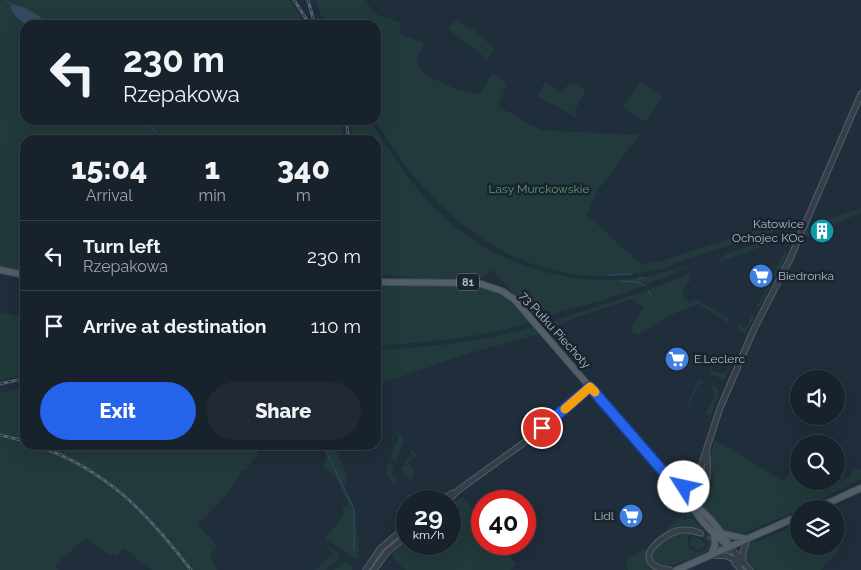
<!DOCTYPE html>
<meta charset="utf-8">
<style>
body{margin:0;font-family:Raleway,sans-serif;background:#212a34;color:#f1f3f6;height:100vh;display:flex;flex-direction:column;font-size:19px;white-space:nowrap}
*{box-sizing:border-box;margin:0}
p{font-size:16px;color:#9fa4a9}
.icon{flex:none;width:28px;height:28px;fill:none;stroke:currentColor;stroke-width:2;stroke-linecap:round;stroke-linejoin:round}
.map{position:relative;flex:1;overflow:hidden}
.sheet{position:absolute;left:20px;top:135px;width:361px;height:315px;display:flex;flex-direction:column;background:#18222c;border-radius:15px;box-shadow:0 5px 20px #0002,0 0 0 1px #363f48}
.sheet>*{flex:none}
.top-card{position:absolute;left:20px;top:20px;width:361px;height:105px;border-radius:15px;box-shadow:0 5px 20px #0002,0 0 0 1px #363f48;background:#18222c;color:#f1f3f6;overflow:hidden}
.buttons{position:absolute;left:790px;top:370px;display:grid;gap:10px}
.buttons a{display:grid;place-items:center;width:55px;height:55px;border-radius:50%;background:#18222c;box-shadow:0 5px 20px #0002,0 0 0 1px #363f48;font-size:25px}
.speed{position:absolute;left:396px;top:490px;display:flex;gap:10px;font-size:25px;font-weight:700;text-align:center}
.speed>*{display:grid;place-content:center;width:65px;height:65px;border-radius:50%;background:#18222c;box-shadow:0 5px 20px #0002,0 0 0 1px #363f48;line-height:1}
.speed small{font-size:12px;font-weight:400}
.speed .limit{border:8px solid #d22;background:#fff;color:#111}
.pin{position:absolute;display:grid;place-items:center;width:42px;height:42px;color:#fff;margin:-21px;border:2px solid #fff;border-radius:50%;box-shadow:0 1px 5px #0007}
.me{position:absolute;width:55px;margin:-28px;rotate:305deg;stroke-linejoin:round;filter:drop-shadow(0 0 4px #0008)}
.turn{display:flex;align-items:center;gap:18px;height:105px;padding:0 20px;font-size:22px}
.turn .icon{width:65px;height:65px;stroke-width:2.5}
.turn b{display:block;font-size:35px;line-height:42px}
.eta{display:flex;justify-content:space-evenly;align-items:center;height:85px;text-align:center}
.eta b{font-size:30px;font-weight:800;line-height:35px}
.button{display:flex;gap:10px;margin-top:auto;padding:10px 20px}
.button a{flex:1;height:58px;border-radius:30px;background:#2563eb;color:#fff;font-size:20px;font-weight:800;line-height:58px;text-align:center}
.button a+a{background:#212a34;color:#f1f3f6}
ul{padding:0;list-style:none}
li{display:flex;align-items:center;gap:15px;height:70px;padding:0 20px;border-top:1px solid #363f48}
li div{flex:1}
li b{display:block;font-size:19px}
li em{font-style:normal}
.map>svg:first-child{display:block}
.green{fill:#223a3b}
.water{fill:#334b62}
.lines{fill:none;stroke-linecap:round;stroke-linejoin:round}
.stream{stroke:#334b62;stroke-width:1}
.minor-tunnel{stroke:#35424f;stroke-width:5;stroke-dasharray:5 2.5;stroke-linecap:butt}
.minor-casing{stroke:#515d68;stroke-width:7}
.major-casing{stroke:#3d4853;stroke-width:8}
.minor{stroke:#343f4a;stroke-width:5}
.major{stroke:#525e6a;stroke-width:6}
.rail-casing{stroke:#556471;stroke-width:3}
.rail{stroke:#19242f;stroke-width:1;stroke-dasharray:4;stroke-linecap:butt}
.route-casing{stroke:#184099;stroke-width:12}
.route{stroke:#2563eb;stroke-width:9}
.slow{stroke:#f59e0b;stroke-width:9}
.labels{text-anchor:middle;dominant-baseline:central;stroke-width:5;stroke-linejoin:round;paint-order:stroke}
.shield{fill:#19242f;stroke:#818d99;stroke-width:1}
.shield-label{font-size:11px;font-weight:bold;fill:#aebac6}
.park-label{font-size:12px;fill:#65986c;stroke:#19242f}
.poi-label{font-size:12px;fill:#aebac6;stroke:#19242f;text-anchor:end}
.street-label{font-size:12px;fill:#aebac6;stroke:#19242f}
</style>
<div class="map">
<svg width="861" height="570" viewBox="0 0 861 570">
<rect width="100%" height="100%" fill="#202d3a"/>
<path class="green" d="M0 0H290L305 25H25V120H341L344 140H25V272L0 267Z
M315 0H368L366 1 374 13 402 23 399 33 424 43 416 62 425 75 458 90 479 94 493 73 507 84 498 107 520 117 519 119 542 130 639 135 597 192 587 215 642 265 661 261 777 223 780 229 672 264 669 267C538 303 439 229 375 120H376V25H325Z
M455 21 473 29 494 48 487 59 448 29Z
M570 81 586 91 574 112 578 114 576 117 537 96 545 82 562 93Z
M640 81 663 96 646 122 622 107Z
M350 120H370C392 156 417 193 448 221 494 262 567 286 628 279 650 277 670 271 691 265 645 288 586 307 536 318L492 270 481 278 427 279 376 274V140H353Z
M861 208V213L834 224 835 227 828 239 820 236 804 237 808 226Z
M795 230 797 231 795 235 716 263 726 254Z
M785 251 788 253 758 309 757 306C767 289 775 269 785 251Z
M689 274 690 283 687 282 682 295 689 303 696 299 701 302 730 319 728 323 699 304 675 313 637 335 630 330 644 308 632 299 588 313 553 327 546 323 648 290Z
M376 285H465C498 289 509 298 532 322 482 338 428 342 376 346Z
M0 313 25 317V375L0 381Z
M752 314 755 317 745 334 736 328 739 323 744 328 747 326Z
M535 326 543 335 540 334 470 353 376 385V350C429 348 485 341 535 326Z
M735 344 739 346 725 378 721 379 710 373V369L712 367 711 370 721 374 722 372 726 373 738 346Z
M699 379 707 382 698 385 690 405 691 408 705 413 714 397 712 387 714 386 718 389 719 392 710 418V416L688 406 687 405Z
M25 387V440L0 433V393Z
M396 430 404 439 396 461 390 459 399 435 395 433Z
M0 437 25 443V445C38 445 53 453 65 459 118 486 153 523 189 570H152L123 548 117 556 107 553 86 538 55 565 59 570H0Z
M714 439 783 481 792 468 799 472V481H814L822 486 850 477 852 471 861 469V479L802 509H799V510L744 533C720 536 716 522 702 506L711 489 714 477 711 462Z
M40 445H260L257 451V455L245 471 242 470 225 496 199 523V526L218 547 210 555 217 570H193C151 514 108 470 40 445Z
M320 445H333L348 476 344 487 355 508 359 557 357 560 325 539 344 514 342 508 349 505 334 473 331 474 323 466 328 454Z
M412 449 417 455 408 462 415 471 411 480 401 469 403 465 406 466V461L409 456 411 457 413 456 411 452Z
M389 461 394 466 391 474 396 481 393 483 385 473Z
M463 496 482 521V544H501L517 565 510 570H405L392 556V554L407 541 408 544H450V506Z
M690 512 711 533 712 548C705 555 675 566 666 566 661 566 658 565 654 563L652 558C653 545 668 535 680 532 685 532 691 533 696 533L690 535C684 544 690 551 700 552L707 547 710 538 706 531 692 516H686L684 515Z
M681 517 685 520 691 517 702 529C679 522 662 533 646 548L649 563 657 570H628L626 564 628 559 643 550Z
M799 523V546H819L826 549C831 545 834 546 840 549L821 570H756C747 560 743 558 746 544L754 541 755 543Z
M692 537 693 536 707 543 702 549H695L690 544Z
M327 545 340 553 337 560 326 570H315L334 553 326 546Z
M345 561 352 565V570H334Z"/>
<path class="water" d="M11 4C26 7 38 14 49 25 43 25 34 27 28 25 20 21 10 13 11 4Z"/>
<g class="lines">
<path class="stream" d="M6 0 11 4
M144 120 161 138 164 136 169 138 170 140
M608 275 632 274
M619 281 636 282 646 286
M637 281 639 278H645
M648 290 651 296
M323 445 354 509V550"/>
<path class="minor-tunnel" d="M700 533 715 542 730 558"/>
<defs>
<path id="minor" d="M674 485C684 488 690 488 696 479
M440 501 453 493
M447 501 460 489 529 439 590 387
M692 503C712 488 707 473 707 450
M692 504 697 478 720 408 754 329 790 259 861 94
M730 547 750 570
M712 555 727 556 744 564
M743 561V552L747 539
M735 563 741 570
M366 570 380 549 408 525
M374 570 387 552 408 535
M670 570C665 569 659 569 655 566 636 554 666 534 677 531 685 529 693 530 700 533"/>
<path id="major" d="M0 270 25 275
M376 282 478 283 502 291 514 299 683 495C689 501 696 505 702 511 713 521 723 534 730 547
M692 505C699 520 715 536 728 545
M815 509 861 488
M723 534 747 539
M711 555 715 545 714 535
M677 570 799 516"/>
</defs>
<use href="#minor" class="minor-casing"/>
<use href="#major" class="major-casing"/>
<use href="#minor" class="minor"/>
<use href="#major" class="major"/>
<defs>
<path id="rail" d="M294 0 310 25
M308 0 315 25
M346 120 349 140
M0 384 25 378
M0 435 25 441
M36 445C106 470 147 512 191 570"/>
</defs>
<use href="#rail" class="rail-casing"/>
<use href="#rail" class="rail"/>
</g>
<g class="lines">
<defs>
<path id="route" d="M542 428 590 387 674 484 684 487"/>
</defs>
<use href="#route" class="route-casing"/>
<use href="#route" class="route"/>
<path class="slow" d="M565 409 590 387 595 392"/>
</g>
<defs>
<symbol id="building-disc" viewBox="-11 -11 22 22"><circle r="9.5" fill="#0f9aa8" stroke="#19242f"/><path d="M-4-6H4V6H1V3H-1V6H-4ZM-2.5-4.3h1.7v1.8h-1.7ZM.8-4.3h1.7v1.8H.8ZM-2.5-1h1.7V.8h-1.7ZM.8-1h1.7V.8H.8Z" fill="#fff"/></symbol>
<symbol id="supermarket-disc" viewBox="-11 -11 22 22"><circle r="9.5" fill="#3f7fe0" stroke="#19242f"/><path d="M-6-5.5h2.5l.6 2H6L4.5 2H-2.5L-4.4-4H-6ZM-1.5 3.2a1.3 1.3 0 1 0 .1 0ZM3 3.2a1.3 1.3 0 1 0 .1 0Z" fill="#fff"/></symbol>
</defs>
<g fill-rule="evenodd">
<use href="#building-disc" x="808" y="217" width="28" height="28"/>
<use href="#supermarket-disc" x="747" y="262" width="28" height="28"/>
<use href="#supermarket-disc" x="663" y="345" width="28" height="28"/>
<use href="#supermarket-disc" x="617" y="502" width="28" height="28"/>
</g>
<g class="labels">
<rect class="shield" x="457" y="273.5" width="22" height="17" rx="4"/>
<g class="shield-label">
<text x="468" y="282">81</text>
</g>
<g class="park-label">
<text x="539" y="189">Lasy Murckowskie</text>
</g>
<g class="poi-label">
<text x="804" y="224">Katowice<tspan x="804" dy="14">Ochojec KOc</tspan></text>
<text x="778" y="276" text-anchor="start">Biedronka</text>
<text x="694" y="359" text-anchor="start">E.Leclerc</text>
<text x="614" y="516">Lidl</text>
</g>
<g class="street-label">
<text transform="translate(555 330) rotate(48)">73 Pułku Piechoty</text>
</g>
</g>
</svg>
<div class="buttons">
<a><svg class="icon" aria-label="sound" viewBox="0 0 24 24"><path d="M4 9h4l5-4v14l-5-4H4zM17 9q2 3 0 6"/></svg></a>
<a><svg class="icon" aria-label="search" viewBox="0 0 24 24"><circle cx="10" cy="10" r="6"/><path d="M15 15l6 6"/></svg></a>
<a><svg class="icon" aria-label="layers" viewBox="0 0 24 24"><path d="M12 4l9 5-9 5-9-5zM3 14l9 5 9-5"/></svg></a>
</div>
<div class="speed"><div>29<small>km/h</small></div><div class="limit">40</div></div>
<div class="pin" style="left:542px;top:428px;background:#d93025"><svg class="icon" aria-label="arrive" viewBox="0 0 24 24"><path d="M6 21V4h12l-3 4 3 4H6"/></svg></div>
<svg class="me" style="left:684px;top:487px" viewBox="-20 -20 40 40"><circle r="19" fill="#fff"/><path d="M0-13L10 11 0 6-10 11z" fill="#2563eb"/></svg>
<div class="top-card">
<div class="turn"><svg class="icon" aria-label="left" viewBox="0 0 24 24"><path d="M17 20v-9H6M10 6l-5 5 5 5"/></svg><div><b>230 m</b>Rzepakowa</div></div>
</div>
<section class="sheet">
<div class="eta">
<div><b>15:04</b><p>Arrival</p></div>
<div><b>1</b><p>min</p></div>
<div><b>340</b><p>m</p></div>
</div>
<ul>
<li><svg class="icon" aria-label="left" viewBox="0 0 24 24"><path d="M17 20v-9H6M10 6l-5 5 5 5"/></svg><div><b>Turn left</b><p>Rzepakowa</p></div><em>230 m</em></li>
<li><svg class="icon" aria-label="arrive" viewBox="0 0 24 24"><path d="M6 21V4h12l-3 4 3 4H6"/></svg><div><b>Arrive at destination</b></div><em>110 m</em></li>
</ul>
<div class="button"><a>Exit</a><a>Share</a></div>
</section>
</div>
